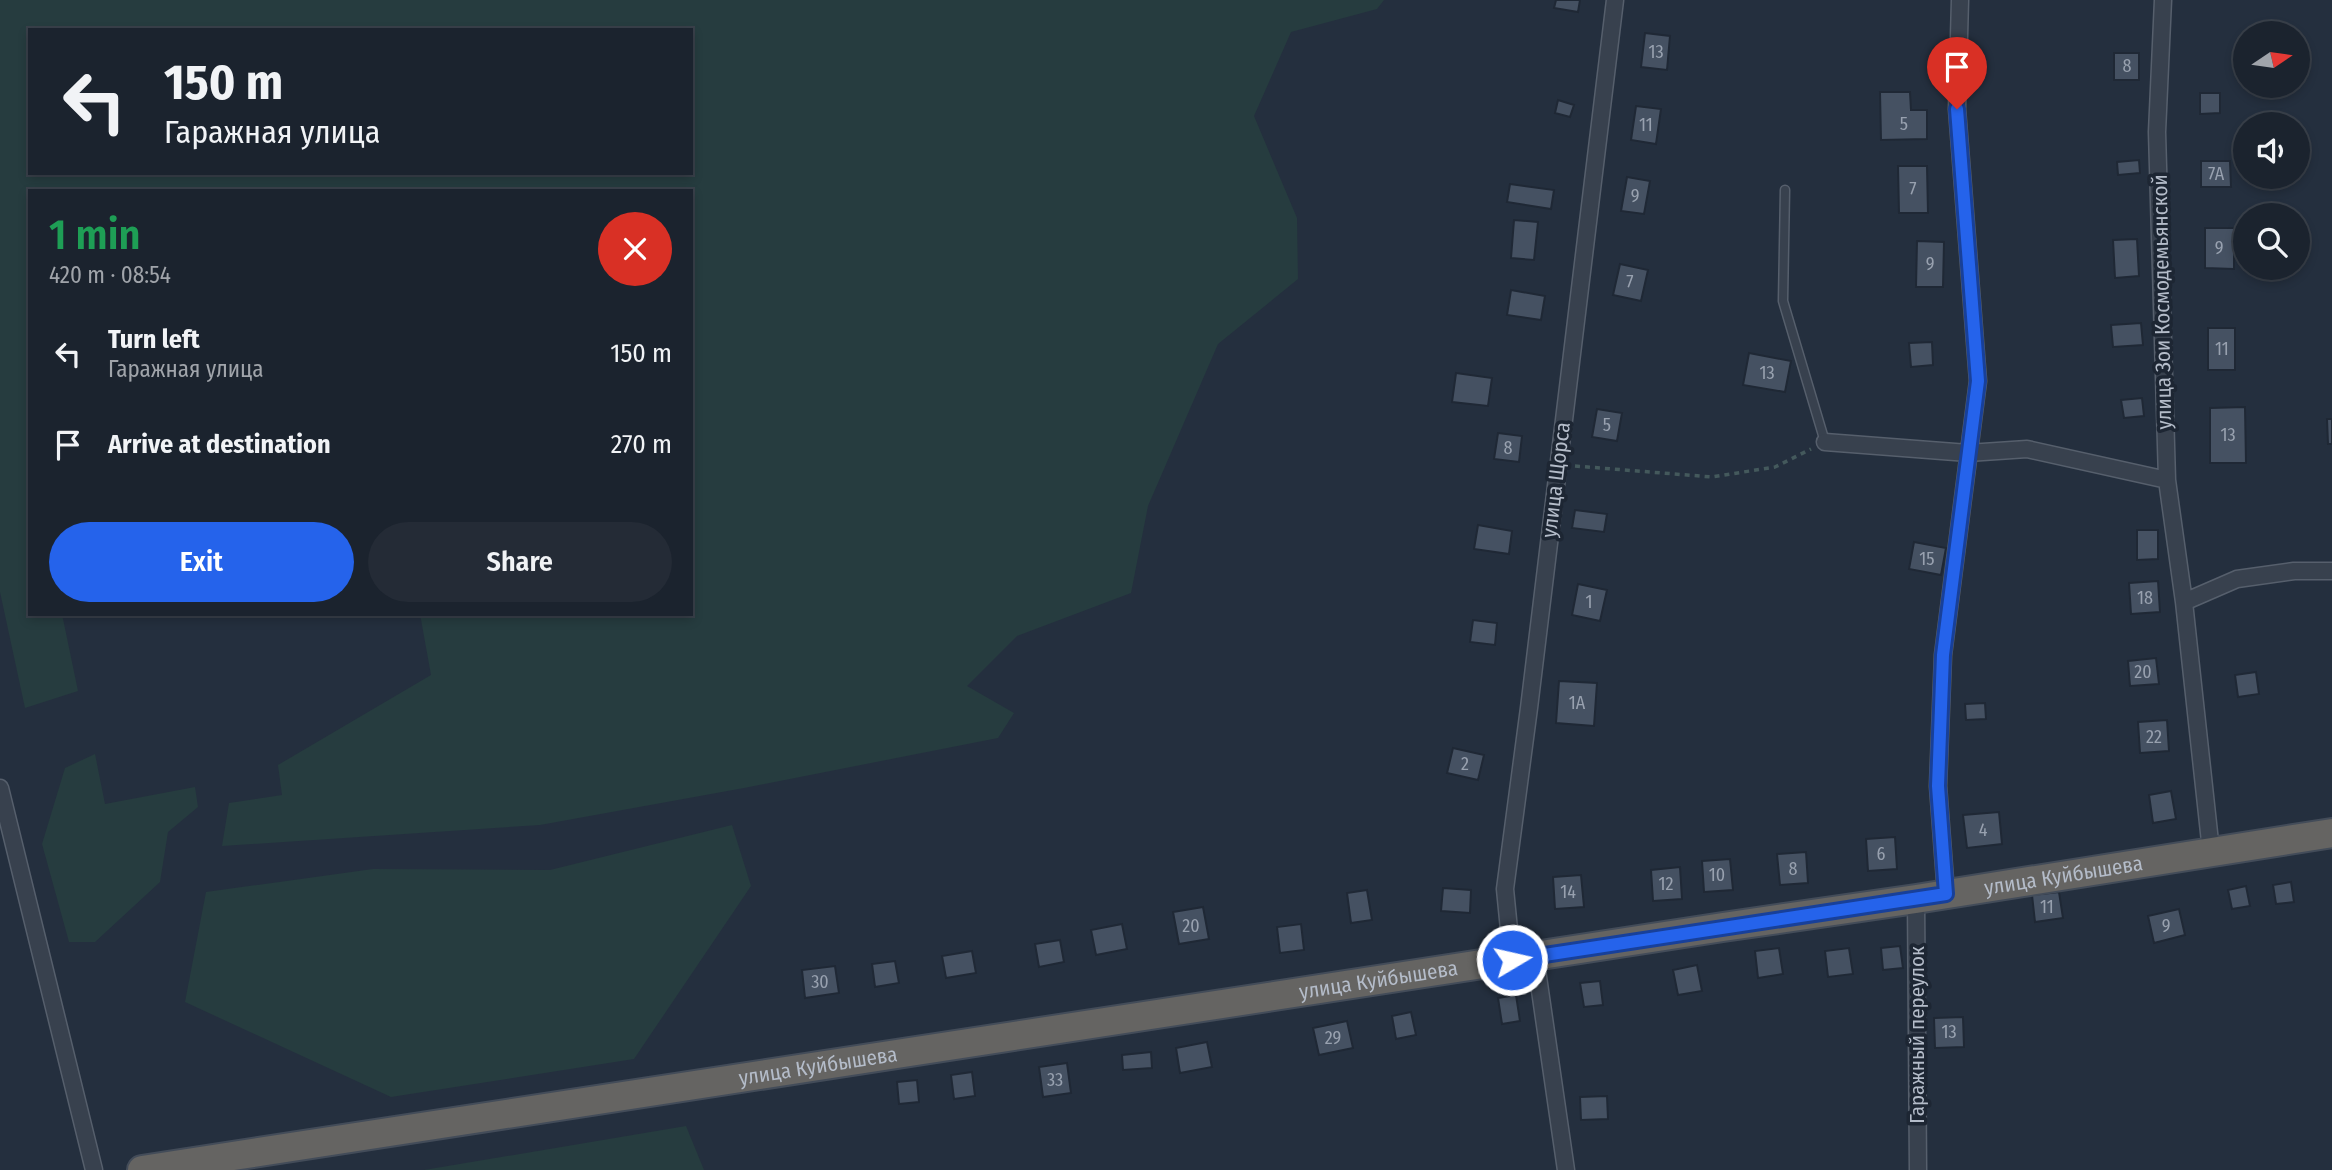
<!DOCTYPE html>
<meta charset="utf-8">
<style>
body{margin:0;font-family:"Fira Sans Condensed",sans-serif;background:#242b36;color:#f1f3f6;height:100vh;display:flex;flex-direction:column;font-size:26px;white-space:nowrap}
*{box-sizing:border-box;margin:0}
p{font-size:23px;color:#a0a4aa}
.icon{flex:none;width:38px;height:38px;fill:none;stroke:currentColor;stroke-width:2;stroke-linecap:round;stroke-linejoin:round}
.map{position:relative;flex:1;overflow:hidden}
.panel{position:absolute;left:28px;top:189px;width:665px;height:427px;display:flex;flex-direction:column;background:#1b232e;border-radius:0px;box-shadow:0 4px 10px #0003,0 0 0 2px #39404a}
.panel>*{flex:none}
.top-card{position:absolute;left:28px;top:28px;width:665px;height:147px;border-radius:0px;box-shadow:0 4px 10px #0003,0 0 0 2px #39404a;background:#1b232e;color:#f1f3f6;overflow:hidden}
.needle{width:46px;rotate:77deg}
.fabs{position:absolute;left:2233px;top:21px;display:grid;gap:14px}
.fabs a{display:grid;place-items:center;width:77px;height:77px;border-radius:50%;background:#1b232e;box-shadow:0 4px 10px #0003,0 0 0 2px #39404a;font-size:35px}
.pin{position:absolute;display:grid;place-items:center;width:60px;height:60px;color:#fff;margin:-72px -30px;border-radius:50% 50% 50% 0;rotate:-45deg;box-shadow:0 0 7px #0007}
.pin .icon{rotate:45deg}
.me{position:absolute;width:77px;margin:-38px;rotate:81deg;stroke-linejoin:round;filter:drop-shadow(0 0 5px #0008)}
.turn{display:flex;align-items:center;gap:24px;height:147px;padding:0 21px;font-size:32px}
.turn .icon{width:91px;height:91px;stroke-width:2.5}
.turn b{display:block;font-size:49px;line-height:60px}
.round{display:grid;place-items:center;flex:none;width:74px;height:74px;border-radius:37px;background:#242b36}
.headline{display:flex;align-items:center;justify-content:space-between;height:119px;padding:0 21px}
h1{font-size:42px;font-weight:600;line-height:52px;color:#1e9e55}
.button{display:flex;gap:14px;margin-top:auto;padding:14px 21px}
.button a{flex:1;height:80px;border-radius:42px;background:#2563eb;color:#fff;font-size:28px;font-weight:600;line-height:80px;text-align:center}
.button a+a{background:#242b36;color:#f1f3f6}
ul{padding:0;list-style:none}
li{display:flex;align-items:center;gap:21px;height:91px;padding:0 21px}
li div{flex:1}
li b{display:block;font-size:26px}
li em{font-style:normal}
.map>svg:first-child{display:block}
.green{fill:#263c3f;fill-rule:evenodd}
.building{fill:#455162;stroke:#1f2835;stroke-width:2}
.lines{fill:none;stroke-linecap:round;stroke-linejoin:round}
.service-casing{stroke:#565f6c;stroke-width:11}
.minor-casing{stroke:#565f6c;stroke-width:19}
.trunk-casing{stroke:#434c59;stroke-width:32}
.path{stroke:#44595c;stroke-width:3.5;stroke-dasharray:5 5;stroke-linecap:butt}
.service{stroke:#38414e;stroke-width:8}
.minor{stroke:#38414e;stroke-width:16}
.trunk{stroke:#656462;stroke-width:28}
.route-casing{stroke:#184099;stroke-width:18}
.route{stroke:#2563eb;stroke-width:12}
.labels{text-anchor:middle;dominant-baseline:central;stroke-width:7;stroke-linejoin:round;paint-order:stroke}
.number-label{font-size:18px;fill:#98a1af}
.street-label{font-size:21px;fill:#b4bcc9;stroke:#1d2633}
</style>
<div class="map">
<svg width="2332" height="1170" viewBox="0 0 2332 1170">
<rect width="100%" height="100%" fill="#242f3e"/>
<path class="green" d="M0 0H1384L1377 9 1291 32 1254 116 1297 218 1298 279 1218 344 1148 506 1131 593 1017 636 967 686 1014 713 998 738 744 788 540 825 222 846 229 803 282 795 278 765 431 675 420 614H691V191H30V614H62L78 691 25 708 0 592ZM30 30H691V173H30Z
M95 754 105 804 195 787 198 807 168 832 160 882 95 942H69L42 844 65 768Z
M732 825 751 886 634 1059 391 1097 185 1002 206 892 373 869 550 870Z
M686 1126 704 1170H424Z"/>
<path class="building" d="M1556 0H1580L1578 12 1554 8Z
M1645 33 1670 36 1667 70 1641 67Z
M2114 53H2139V80H2114Z
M1880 92H1910L1911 110H1927V139L1881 140Z
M2200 93H2220V113L2200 114Z
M1558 100 1574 105 1570 117 1555 113Z
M1636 106 1661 109 1656 144 1631 140Z
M2139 160 2140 173 2118 175 2117 162Z
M2201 161H2230L2231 187H2201Z
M1898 166H1927L1928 213H1899Z
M1627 177 1650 181 1644 214 1621 211Z
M1510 184 1554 190 1551 209 1507 202Z
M1514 220 1538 222 1534 260 1511 258Z
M2205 228H2234V269L2205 268Z
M2137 239 2139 276 2115 278 2113 240Z
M1917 241 1944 242 1943 287H1916Z
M1620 264 1648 270 1641 301 1613 295Z
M1511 290 1545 296 1541 320 1507 315Z
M2141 323 2143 345 2113 347 2111 325Z
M2208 328H2235V370H2208Z
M1932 342 1933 365 1911 367 1909 343Z
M1749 353 1791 361 1785 392 1743 385Z
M1456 373 1492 378 1488 406 1452 402Z
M2142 398 2144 416 2124 418 2121 400Z
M2245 407 2246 463H2210V408Z
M1597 409 1622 413 1617 441 1592 437Z
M2327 419H2332V444H2328Z
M1498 433 1522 436 1519 462 1494 459Z
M1575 510 1607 514 1604 532 1572 528Z
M1478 525 1512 531 1509 554 1474 549Z
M2137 530H2158V559L2137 560Z
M1914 542 1946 548 1941 575 1909 569Z
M2158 581 2160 612 2131 614 2129 583Z
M1578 584 1607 590 1600 621 1572 615Z
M1473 620 1497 623 1495 645 1470 642Z
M2156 658 2159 684 2130 686 2128 661Z
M2256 672 2259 694 2238 697 2235 675Z
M1559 681 1597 683 1594 726 1556 723Z
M1985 703 1986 719 1966 720 1965 704Z
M2167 720 2169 751 2140 753 2138 722Z
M1453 748 1484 755 1478 780 1447 773Z
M2171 791 2176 819 2153 823 2149 795Z
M1999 812 2002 844 1967 848 1963 815Z
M1895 837 1897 869 1868 871 1866 839Z
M1806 852 1808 883 1780 885 1777 854Z
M1730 859 1733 890 1704 892 1702 861Z
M1680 867 1682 899 1653 901 1651 870Z
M1581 875 1584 907 1555 909 1553 877Z
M2291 882 2294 902 2276 904 2273 885Z
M2246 886 2250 906 2232 909 2228 890Z
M1443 888 1471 890 1470 913 1441 911Z
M1367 890 1372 920 1351 923 1347 893Z
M2059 892 2063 918 2035 922 2032 895Z
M1203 907 1209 939 1179 944 1173 912Z
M2179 909 2185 935 2154 943 2148 916Z
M1122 924 1127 949 1096 955 1091 930Z
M1301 924 1304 950 1280 953 1277 927Z
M1060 940 1064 962 1039 967 1035 944Z
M1900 946 1903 968 1883 970 1881 948Z
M1779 948 1783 974 1758 978 1755 951Z
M1849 948 1853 974 1828 977 1825 951Z
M972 951 976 973 946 978 942 956Z
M895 961 899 983 875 987 872 964Z
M1697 965 1702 991 1678 995 1673 970Z
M835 966 839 993 805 998 802 970Z
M1600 981 1603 1005 1584 1007 1580 983Z
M1516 995 1520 1021 1502 1024 1498 998Z
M1411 1012 1416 1035 1396 1039 1392 1016Z
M1963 1017 1964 1047 1935 1048 1934 1018Z
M1347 1021 1353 1048 1319 1055 1313 1028Z
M1207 1042 1212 1067 1180 1073 1176 1048Z
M1151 1052 1152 1068 1123 1070 1122 1055Z
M1067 1063 1071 1093 1043 1097 1039 1067Z
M972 1072 975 1096 954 1099 951 1075Z
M917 1080 919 1102 899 1104 897 1082Z
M1607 1096 1608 1119 1581 1120 1580 1097Z"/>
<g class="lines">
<defs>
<path id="service" d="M1785 190 1783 301 1825 442"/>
<path id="minor" d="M2163 0 2157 132 2167 480 2184 602 2211 851
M1825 442 1968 453 2027 449 2167 480
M2184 602 2237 579 2294 571H2332
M0 788 94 1170
M1946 894 1938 786 1943 655 1978 381 1957 109 1960 0
M1916 899 1918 1170
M1535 956 1566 1170
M1512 960 1505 889 1529 708 1615 0"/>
<g id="trunk">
<path id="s1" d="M142 1170 1723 927 1916 899 2332 833"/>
</g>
</defs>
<use href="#service" class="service-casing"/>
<use href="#minor" class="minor-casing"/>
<use href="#trunk" class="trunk-casing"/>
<path class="path" d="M1575 466 1712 477 1775 467 1811 449"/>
<use href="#service" class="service"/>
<use href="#minor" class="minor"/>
<use href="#trunk" class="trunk"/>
</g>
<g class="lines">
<defs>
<path id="route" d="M1512 960 1946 894 1938 786 1943 655 1978 381 1957 109"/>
</defs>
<use href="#route" class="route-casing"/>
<use href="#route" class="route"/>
</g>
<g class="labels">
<g class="number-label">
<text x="1656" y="52">13</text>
<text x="2127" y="66">8</text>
<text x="1904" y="124">5</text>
<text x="1646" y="125">11</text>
<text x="2216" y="174">7А</text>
<text x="1913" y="189">7</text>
<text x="1635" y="196">9</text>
<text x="2219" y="248">9</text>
<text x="1930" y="264">9</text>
<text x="1630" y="282">7</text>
<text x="2222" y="349">11</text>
<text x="1767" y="373">13</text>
<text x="1607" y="425">5</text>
<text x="2228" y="435">13</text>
<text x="1508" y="448">8</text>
<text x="1927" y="559">15</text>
<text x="2145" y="598">18</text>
<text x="1589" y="602">1</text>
<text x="2143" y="672">20</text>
<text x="1577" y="703">1А</text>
<text x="2154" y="737">22</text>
<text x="1465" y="764">2</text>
<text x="1983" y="830">4</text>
<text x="1881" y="854">6</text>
<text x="1793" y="869">8</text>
<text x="1717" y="875">10</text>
<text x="1666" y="884">12</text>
<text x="1568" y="892">14</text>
<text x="2047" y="907">11</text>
<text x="1191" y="926">20</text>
<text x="2166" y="926">9</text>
<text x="820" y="982">30</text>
<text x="1949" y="1032">13</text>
<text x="1333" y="1038">29</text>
<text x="1055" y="1080">33</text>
</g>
<g class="street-label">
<text transform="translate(2162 302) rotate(-91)">улица Зои Космодемьянской</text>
<text transform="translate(1556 480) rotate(-83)">улица Щорса</text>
<text stroke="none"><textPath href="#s1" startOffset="1944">улица Куйбышева</textPath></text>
<text stroke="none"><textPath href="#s1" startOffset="1251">улица Куйбышева</textPath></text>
<text transform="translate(1917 1035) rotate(-90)">Гаражный переулок</text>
<text stroke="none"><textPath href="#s1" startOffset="684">улица Куйбышева</textPath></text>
</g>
</g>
</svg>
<div class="fabs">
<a><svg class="needle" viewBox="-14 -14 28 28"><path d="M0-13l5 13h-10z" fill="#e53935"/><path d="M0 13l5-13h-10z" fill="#a0a4aa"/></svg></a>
<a><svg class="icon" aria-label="sound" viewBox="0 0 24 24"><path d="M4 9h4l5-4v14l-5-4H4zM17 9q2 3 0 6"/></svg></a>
<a><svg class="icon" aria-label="search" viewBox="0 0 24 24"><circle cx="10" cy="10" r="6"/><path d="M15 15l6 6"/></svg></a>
</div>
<div class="pin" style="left:1957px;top:109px;background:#d93025"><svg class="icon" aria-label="arrive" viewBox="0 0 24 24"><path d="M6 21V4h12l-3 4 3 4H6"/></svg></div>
<svg class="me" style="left:1512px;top:960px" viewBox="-20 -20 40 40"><circle r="17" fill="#2563eb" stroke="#fff" stroke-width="3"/><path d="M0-11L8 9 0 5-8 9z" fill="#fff"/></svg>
<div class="top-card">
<div class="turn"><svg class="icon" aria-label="left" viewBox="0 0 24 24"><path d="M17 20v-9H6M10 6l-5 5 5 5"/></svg><div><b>150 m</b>Гаражная улица</div></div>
</div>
<section class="panel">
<div class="headline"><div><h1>1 min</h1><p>420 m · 08:54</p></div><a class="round" style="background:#d93025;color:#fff"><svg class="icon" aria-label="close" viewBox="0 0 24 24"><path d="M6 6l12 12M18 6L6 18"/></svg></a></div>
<ul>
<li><svg class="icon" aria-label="left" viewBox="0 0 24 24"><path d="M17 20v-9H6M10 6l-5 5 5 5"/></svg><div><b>Turn left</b><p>Гаражная улица</p></div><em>150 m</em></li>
<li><svg class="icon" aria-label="arrive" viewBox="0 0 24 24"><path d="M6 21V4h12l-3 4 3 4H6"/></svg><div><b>Arrive at destination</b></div><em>270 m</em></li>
</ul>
<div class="button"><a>Exit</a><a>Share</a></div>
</section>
</div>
